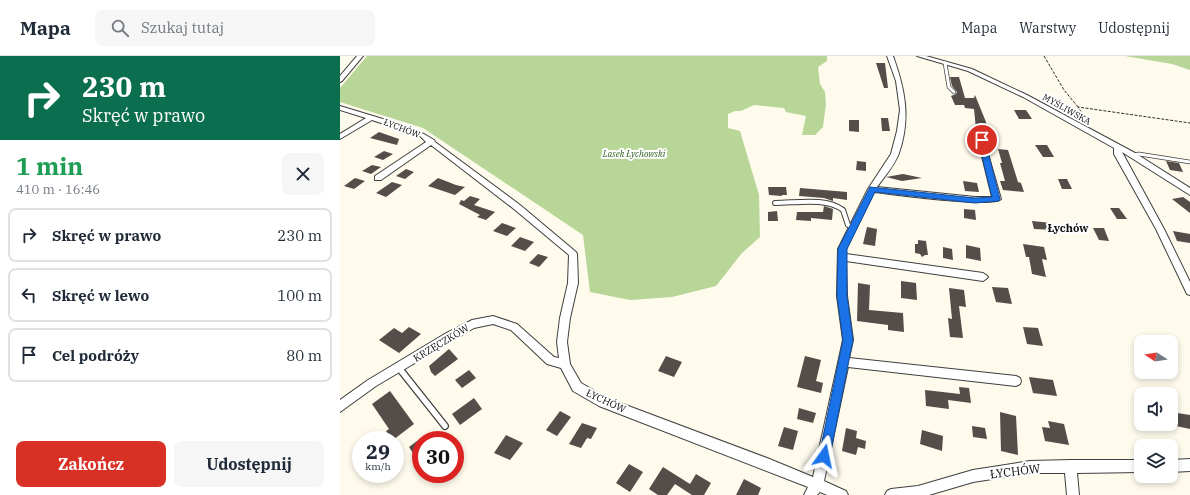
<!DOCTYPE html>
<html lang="pl">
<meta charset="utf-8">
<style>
body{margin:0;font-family:"IBM Plex Serif",serif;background:#f6f6f7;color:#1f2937;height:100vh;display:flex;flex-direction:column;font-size:15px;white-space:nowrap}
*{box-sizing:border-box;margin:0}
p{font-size:13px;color:#747a83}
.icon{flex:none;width:22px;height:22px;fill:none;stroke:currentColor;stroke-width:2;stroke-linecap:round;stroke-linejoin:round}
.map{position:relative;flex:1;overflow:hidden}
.panel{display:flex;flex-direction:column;background:#fff;width:340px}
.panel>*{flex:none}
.hud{background:#0b6e4f;color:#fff;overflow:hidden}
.needle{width:26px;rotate:282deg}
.buttons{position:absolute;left:794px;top:279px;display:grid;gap:8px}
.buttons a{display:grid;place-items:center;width:44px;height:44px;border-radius:8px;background:#fff;box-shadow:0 2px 6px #0003;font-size:20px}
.speed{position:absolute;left:12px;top:375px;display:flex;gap:8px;font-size:20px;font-weight:700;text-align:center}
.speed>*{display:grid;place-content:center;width:52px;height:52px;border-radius:50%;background:#fff;box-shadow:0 2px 6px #0003;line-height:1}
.speed small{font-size:10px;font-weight:400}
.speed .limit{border:6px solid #d22;background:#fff;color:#111}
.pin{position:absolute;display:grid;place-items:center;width:34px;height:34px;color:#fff;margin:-17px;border:2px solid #fff;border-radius:50%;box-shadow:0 1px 4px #0007}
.me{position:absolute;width:44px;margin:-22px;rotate:12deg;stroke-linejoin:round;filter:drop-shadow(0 0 3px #0008)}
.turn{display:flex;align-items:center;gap:14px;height:84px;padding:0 16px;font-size:18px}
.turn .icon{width:52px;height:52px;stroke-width:2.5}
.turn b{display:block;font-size:28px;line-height:34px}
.round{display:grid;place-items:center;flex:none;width:42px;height:42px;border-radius:8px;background:#f6f6f7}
.overview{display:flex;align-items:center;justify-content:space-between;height:68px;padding:0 16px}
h1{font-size:24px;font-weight:800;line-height:30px;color:#1e9e55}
.button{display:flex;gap:8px;margin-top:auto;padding:8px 16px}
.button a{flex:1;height:46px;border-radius:8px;background:#d93025;color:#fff;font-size:16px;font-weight:800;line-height:46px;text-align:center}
.button a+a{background:#f6f6f7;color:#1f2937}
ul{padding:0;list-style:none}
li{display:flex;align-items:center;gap:12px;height:54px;margin:0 8px 6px;padding:0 8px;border:2px solid #e0e1e3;border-radius:8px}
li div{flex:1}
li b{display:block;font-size:15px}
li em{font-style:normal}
header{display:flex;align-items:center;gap:24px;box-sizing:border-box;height:56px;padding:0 20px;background:#fff;border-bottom:1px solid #e0e1e3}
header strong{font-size:19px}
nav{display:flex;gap:22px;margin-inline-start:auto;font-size:14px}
.search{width:280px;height:36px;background:#f6f6f7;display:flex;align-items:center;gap:10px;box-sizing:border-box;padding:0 14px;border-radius:8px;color:#747a83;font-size:15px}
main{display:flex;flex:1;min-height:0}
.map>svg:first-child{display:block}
.forest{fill:#b7d698}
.building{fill:#544d49}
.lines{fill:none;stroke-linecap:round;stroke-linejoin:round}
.service-far2-casing{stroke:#3f3f3f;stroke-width:4.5}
.service-far1-casing{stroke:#3f3f3f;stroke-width:6}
.service-casing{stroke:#3f3f3f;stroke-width:8}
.minor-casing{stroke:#3f3f3f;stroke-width:2}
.path{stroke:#2e2e2e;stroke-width:1;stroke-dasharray:3 1.5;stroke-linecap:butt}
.service-far2{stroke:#fff;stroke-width:3}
.service-far1{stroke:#fff;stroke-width:4}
.service{stroke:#fff;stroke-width:5.5}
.minor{fill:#fff;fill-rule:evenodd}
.route{fill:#1a73e8;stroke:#114b97}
.labels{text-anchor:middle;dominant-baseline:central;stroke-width:4;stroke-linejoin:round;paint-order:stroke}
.far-street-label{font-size:9px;fill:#0c0c0c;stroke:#fff}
.far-park-label{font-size:9px;font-style:italic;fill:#306020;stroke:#fff}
.street-label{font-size:10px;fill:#0c0c0c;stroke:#fff}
.neighbourhood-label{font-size:11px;font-weight:bold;fill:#0c0c0c;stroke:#fff}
.near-street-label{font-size:12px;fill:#0c0c0c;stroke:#fff}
</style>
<header>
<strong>Mapa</strong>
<div class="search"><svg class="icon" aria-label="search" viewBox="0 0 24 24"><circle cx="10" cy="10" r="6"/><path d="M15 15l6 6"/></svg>Szukaj tutaj</div>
<nav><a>Mapa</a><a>Warstwy</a><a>Udostępnij</a></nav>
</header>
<main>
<section class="panel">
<div class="hud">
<div class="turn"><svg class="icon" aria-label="right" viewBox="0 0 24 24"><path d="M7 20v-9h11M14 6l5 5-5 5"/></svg><div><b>230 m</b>Skręć w prawo</div></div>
</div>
<div class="overview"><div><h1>1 min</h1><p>410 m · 16:46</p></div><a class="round"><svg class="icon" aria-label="close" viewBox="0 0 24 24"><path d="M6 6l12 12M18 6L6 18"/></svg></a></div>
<ul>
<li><svg class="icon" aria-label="right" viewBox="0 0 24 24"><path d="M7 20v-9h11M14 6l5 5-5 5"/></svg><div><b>Skręć w prawo</b></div><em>230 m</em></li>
<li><svg class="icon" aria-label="left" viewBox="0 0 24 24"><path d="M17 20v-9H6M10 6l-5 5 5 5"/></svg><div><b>Skręć w lewo</b></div><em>100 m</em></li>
<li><svg class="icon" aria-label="arrive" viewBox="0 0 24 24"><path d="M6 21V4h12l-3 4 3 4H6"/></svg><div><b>Cel podróży</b></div><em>80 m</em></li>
</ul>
<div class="button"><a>Zakończ</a><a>Udostępnij</a></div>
</section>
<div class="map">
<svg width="850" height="439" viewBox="0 0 850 439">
<rect width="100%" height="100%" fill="#fefaec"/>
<path class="forest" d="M27 0H487V5L478 11 480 28 485 36 486 48 483 71 475 79H462L466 60 446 56 444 52 414 49 401 55H395L388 58V72L400 75 419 139 420 181 402 197 376 230 332 241 290 244 250 236 243 179 83 72 0 46V32Z
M785 0H850V14L832 8Z"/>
<path class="building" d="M536 7H545L548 32H544Z
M610 21H619L625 42H634L635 39 646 66 647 75 636 73 634 53 625 52 624 49H615L611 40 616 38 617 36 612 30Z
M674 54H686L692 63H679Z
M541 62H548L550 75H542Z
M509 64H519V76L509 75Z
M39 76 59 83 57 89 30 82Z
M695 89H707L714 101H703Z
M658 93 668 94 678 126 681 127 684 136 663 134 660 125H665L660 107H662Z
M44 95 53 98 43 104 34 101Z
M517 105 526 106V115L516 114Z
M826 105 839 107 843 116 830 114Z
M32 109 41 111 31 118 22 115Z
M66 113 74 116 65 123 56 120Z
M563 118 582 122 562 125 546 121Z
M15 122 25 125 14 133 4 130Z
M98 122 116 129 125 131 115 139 88 130Z
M718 123H727L732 133H722Z
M623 125 637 127 639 136 625 135Z
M52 126 62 129 46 141 36 137Z
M428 131H446L447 139H442V140L429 139Z
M460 132 507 136V144L493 142V145L484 142 459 140Z
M130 140 140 143 134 149 155 156 146 164 137 161 140 159 119 148 121 144 124 145Z
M843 141 850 146V157L832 143Z
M484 150 493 153 492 164 471 162V165L456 164 457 156H483Z
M770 152H779L787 163H777Z
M624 153 635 154 636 164 624 162Z
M437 155 438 165H428V156Z
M692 165 712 167 714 174 694 173Z
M162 167 176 172 167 180 153 175Z
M527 171 537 173 535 190 523 188Z
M753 172H764L769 185 759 184Z
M833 175 850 178V187L837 185Z
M180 181 194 186 185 195 171 190Z
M578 184 586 185 588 199H585L582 201 580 198 575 197V188H578Z
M683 188 704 191 707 204 702 203 706 221 692 218 689 201H686Z
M626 189 640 192 641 205 626 202Z
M603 191 612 193 613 204 603 202Z
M198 198 208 201 199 211 189 207Z
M561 225 576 227 577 244 561 242Z
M518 227 530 229 529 254 563 257 564 276 548 274V269L517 265Z
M652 231 668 232 672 248 656 246Z
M609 232 624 234 626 251 619 250 623 282 610 281 608 262 612 263Z
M69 271 81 278 59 297 39 284 54 272 62 277Z
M683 271 698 272 703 290 687 288Z
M109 293 118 303 95 320 91 316 89 310Z
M326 300 342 306 334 321 318 315Z
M465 300 481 304 476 325 483 327 481 337 457 331Z
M129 314 136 322 122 332 115 324Z
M689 321 713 324 717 340 693 337Z
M619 331 629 332 631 347 608 344 609 353 586 350 585 334 620 338Z
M50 335 74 368 53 384 46 375 49 373 32 348Z
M134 342 142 353 120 369 112 358Z
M459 352 476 357 473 367 457 363Z
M220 355 231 361 217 380 206 374Z
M660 356 676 360 678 399 661 395Z
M831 356 850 359V373L836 370Z
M708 365 724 368 729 389 705 385 702 371 710 372Z
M242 367 257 372 251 383 247 382 241 392 229 388Z
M632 370 645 372 647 383 633 381Z
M444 371 458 375 453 394 438 390Z
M506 372 517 375 516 382 526 385 525 393 518 391 516 399 502 395Z
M582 374 603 380 602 395 580 388Z
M166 379 183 387 170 404 154 397Z
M81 382V409L69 391Z
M289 408 303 416 290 436 276 427Z
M323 411 350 428 356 418 371 427 364 439H352L335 428 327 439H318L309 433Z
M404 423 421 432 418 439H396Z"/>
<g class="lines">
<defs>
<path id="service-far2" d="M605 7 609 31 614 36
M792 99 799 98 850 106"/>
<path id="service-far1" d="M435 147C456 147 486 141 503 154L508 169 513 171"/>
<path id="service" d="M59 312 105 370"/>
<path id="minor" d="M17 0H23L2 25 0 26V20Z
M547 0H553C565 33 571 62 559 97 555 109 544 121 537 131L635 141H652L638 84 641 82 644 84 661 143C652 152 553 138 534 136L506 193V198L643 217 646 219 648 221 646 223 643 225 506 205 507 240 513 284 509 302 676 320 680 322 681 325 680 328 676 330 508 311 484 425 506 435 508 439H487L480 436 477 439H464L468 431 259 350 233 335 221 312 207 308 171 274 153 268 134 272 36 330 0 356V344L28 324 103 279 132 264 153 260 177 268 214 301 219 302 217 286 220 262 228 227 229 199 174 153 91 89 41 124H35V120L86 86 80 80 32 64 0 83V78L26 62 0 54V50L56 67 84 78 94 84 95 86 180 149 236 196 237 198 238 227 230 262 227 286 230 308 241 327 267 342 427 402 473 421 503 284 497 240 498 193 528 133 551 98 557 75 560 54 556 25Z
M577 0H586L632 13 687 39 795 97 850 132V139L782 96 824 173 850 226V239L847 238 816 173 774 98V92L683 41 628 15Z
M850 403V415L831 416V404Z
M731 404H801V416L737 417 739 439H727L725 417H690L633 426 589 439H545L547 435 551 433 578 430 633 414 690 405Z"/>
</defs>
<use href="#service-far2" class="service-far2-casing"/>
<use href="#service-far1" class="service-far1-casing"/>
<use href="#service" class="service-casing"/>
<use href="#minor" class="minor-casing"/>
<path class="path" d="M704 0 724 34 738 51
M749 67 738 51 850 67"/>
<use href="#service-far2" class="service-far2"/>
<use href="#service-far1" class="service-far1"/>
<use href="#service" class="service"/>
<use href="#minor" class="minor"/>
</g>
<path class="route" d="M642 82 645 84 660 143 659 145 635 147 535 136 507 193V240L513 284 490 400 489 404 484 406 480 404 479 400 503 284 497 240 498 193 530 131 635 142 652 141 638 84Z"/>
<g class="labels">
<g class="far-street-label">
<text transform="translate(727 53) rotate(29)">MYŚLIWSKA</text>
<text transform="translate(62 72) rotate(21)">ŁYCHÓW</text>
</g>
<g class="far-park-label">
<text x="294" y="97">Lasek Łychowski</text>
</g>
<g class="street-label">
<text transform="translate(101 287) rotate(-31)">KRZĘCZKÓW</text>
<text transform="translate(266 345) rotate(25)">ŁYCHÓW</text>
</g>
<g class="neighbourhood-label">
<text x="728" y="172">Łychów</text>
</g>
<g class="near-street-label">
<text transform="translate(675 415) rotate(-7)">ŁYCHÓW</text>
</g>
</g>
</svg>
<div class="buttons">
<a><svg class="needle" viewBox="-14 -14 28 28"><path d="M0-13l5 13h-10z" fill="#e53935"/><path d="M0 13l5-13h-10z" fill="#747a83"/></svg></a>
<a><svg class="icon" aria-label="sound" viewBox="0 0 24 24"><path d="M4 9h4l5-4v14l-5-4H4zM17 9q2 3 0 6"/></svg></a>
<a><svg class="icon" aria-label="layers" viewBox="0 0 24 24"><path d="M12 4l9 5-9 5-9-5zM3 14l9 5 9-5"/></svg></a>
</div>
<div class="speed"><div>29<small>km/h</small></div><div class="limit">30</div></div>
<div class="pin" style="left:642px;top:84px;background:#d93025"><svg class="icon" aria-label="arrive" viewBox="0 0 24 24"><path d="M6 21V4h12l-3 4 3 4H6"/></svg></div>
<svg class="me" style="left:484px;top:400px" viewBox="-20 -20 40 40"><path d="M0-17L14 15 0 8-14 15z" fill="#1a73e8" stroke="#fff" stroke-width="4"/></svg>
</div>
</main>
